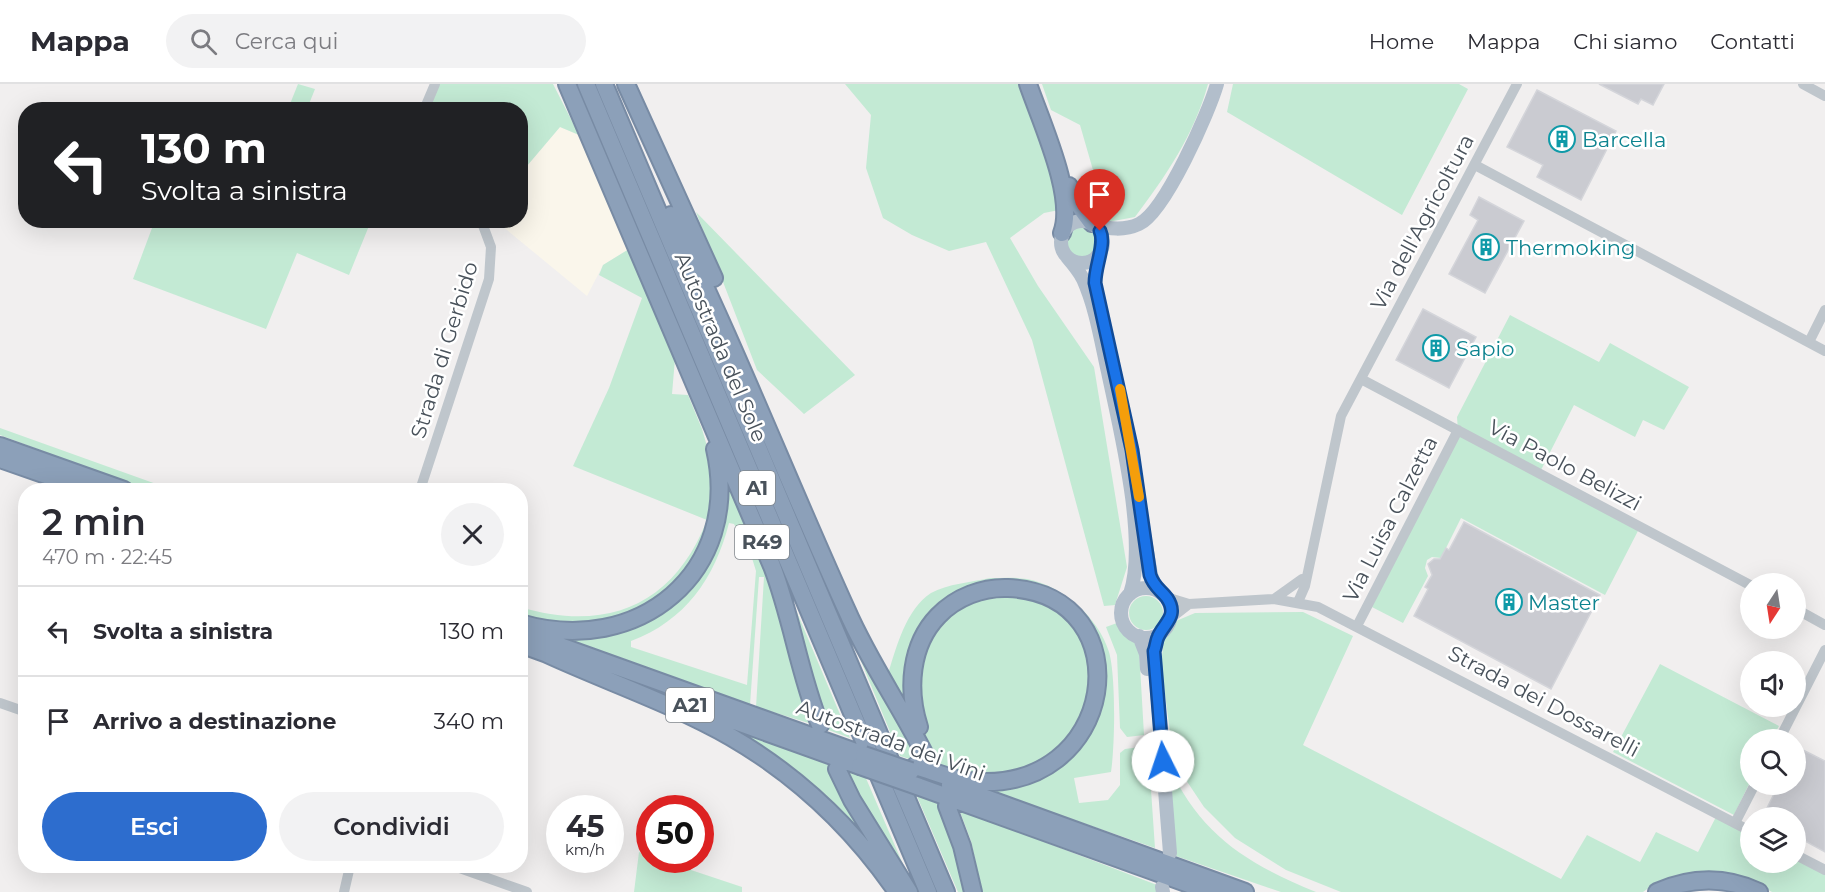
<!DOCTYPE html>
<html lang="it">
<meta charset="utf-8">
<style>
body{margin:0;font-family:Montserrat,sans-serif;background:#f2f2f3;color:#2b2b33;height:100vh;display:flex;flex-direction:column;font-size:22px;white-space:nowrap}
*{box-sizing:border-box;margin:0}
p{font-size:20px;color:#7c7c81}
.icon{flex:none;width:33px;height:33px;fill:none;stroke:currentColor;stroke-width:2;stroke-linecap:round;stroke-linejoin:round}
.map{position:relative;flex:1;overflow:hidden}
.sheet{position:absolute;left:18px;top:399px;width:510px;height:390px;display:flex;flex-direction:column;background:#fff;border-radius:24px;box-shadow:0 6px 24px #0002}
.sheet>*{flex:none}
.hud{position:absolute;left:18px;top:18px;width:510px;height:126px;border-radius:24px;box-shadow:0 6px 24px #0002;background:#202124;color:#fff;overflow:hidden}
.needle{width:39px;rotate:192deg}
.buttons{position:absolute;left:1740px;top:489px;display:grid;gap:12px}
.buttons a{display:grid;place-items:center;width:66px;height:66px;border-radius:50%;background:#fff;box-shadow:0 6px 24px #0002;font-size:30px}
.speed{position:absolute;left:546px;top:711px;display:flex;gap:12px;font-size:30px;font-weight:700;text-align:center}
.speed>*{display:grid;place-content:center;width:78px;height:78px;border-radius:50%;background:#fff;box-shadow:0 6px 24px #0002;line-height:1}
.speed small{font-size:15px;font-weight:400}
.speed .limit{border:9px solid #d22;background:#fff;color:#111}
.pin{position:absolute;display:grid;place-items:center;width:51px;height:51px;color:#fff;margin:-62px -26px;border-radius:50% 50% 50% 0;rotate:-45deg;box-shadow:0 0 6px #0007}
.pin .icon{rotate:45deg}
.me{position:absolute;width:66px;margin:-33px;rotate:356deg;stroke-linejoin:round;filter:drop-shadow(0 0 4px #0008)}
.turn{display:flex;align-items:center;gap:21px;height:126px;padding:0 24px;font-size:27px}
.turn .icon{width:78px;height:78px;stroke-width:2.5}
.turn b{display:block;font-size:42px;line-height:51px}
.round{display:grid;place-items:center;flex:none;width:63px;height:63px;border-radius:32px;background:#f2f2f3}
.head{display:flex;align-items:center;justify-content:space-between;height:102px;padding:0 24px}
h1{font-size:36px;font-weight:600;line-height:45px}
.action{display:flex;gap:12px;margin-top:auto;padding:12px 24px}
.action a{flex:1;height:69px;border-radius:36px;background:#2d6dce;color:#fff;font-size:24px;font-weight:600;line-height:69px;text-align:center}
.action a+a{background:#f2f2f3;color:#2b2b33}
ul{padding:0;list-style:none}
li{display:flex;align-items:center;gap:18px;height:90px;padding:0 24px;border-top:2px solid #e1e1e2}
li div{flex:1}
li b{display:block;font-size:22px}
li em{font-style:normal}
header{display:flex;align-items:center;gap:36px;box-sizing:border-box;height:84px;padding:0 30px;background:#fff;border-bottom:2px solid #e1e1e2}
header strong{font-size:28px}
nav{display:flex;gap:33px;margin-inline-start:auto;font-size:21px}
.search{width:420px;height:54px;background:#f2f2f3;display:flex;align-items:center;gap:15px;box-sizing:border-box;padding:0 21px;border-radius:33px;color:#7c7c81;font-size:22px}
.map>svg:first-child{display:block}
.commercial{fill:#faf6eb}
.green{fill:#c3ead4;fill-rule:evenodd}
.building{fill:#cacbd1;stroke:#d4d5da;stroke-width:1.5}
.lines{fill:none;stroke-linecap:round;stroke-linejoin:round}
.highway-casing{stroke:#788ba4;stroke-width:20}
.minor{stroke:#bfc6cc;stroke-width:10}
.major{stroke:#b2becb;stroke-width:14}
.highway{stroke:#8ca0b9;stroke-width:16}
.highway-bridge-casing{stroke:#788ba4;stroke-width:20;stroke-linecap:butt}
.highway-bridge{stroke:#8ca0b9;stroke-width:16}
.route-casing{stroke:#114b97;stroke-width:15}
.route{stroke:#1a73e8;stroke-width:10}
.slow{stroke:#f59e0b;stroke-width:10}
.labels{text-anchor:middle;dominant-baseline:central;stroke-width:5;stroke-linejoin:round;paint-order:stroke}
.shield{fill:#fff;stroke:#80868c;stroke-width:1.5}
.shield-label{font-size:20px;font-weight:bold;fill:#49525b}
.culture-label{font-size:21px;fill:#0d838f;stroke:#fff;text-anchor:start}
.street-label{font-size:21px;fill:#49525b;stroke:#fff}
</style>
<header>
<strong>Mappa</strong>
<div class="search"><svg class="icon" aria-label="search" viewBox="0 0 24 24"><circle cx="10" cy="10" r="6"/><path d="M15 15l6 6"/></svg>Cerca qui</div>
<nav><a>Home</a><a>Mappa</a><a>Chi siamo</a><a>Contatti</a></nav>
</header>
<div class="map">
<svg width="1825" height="808" viewBox="0 0 1825 808">
<rect width="100%" height="100%" fill="#f1efef"/>
<path class="commercial" d="M560 43 579 51 629 165 603 181 587 212 496 137 520 136 521 89Z"/>
<path class="green" d="M298 0 315 5 307 25H288Z
M434 0H553L579 51 560 43 521 89 520 26H423Z
M845 0H1021L1056 102 1059 126 1044 129 1010 154 1038 202 1094 283 1127 483 1115 521 1104 522 1032 256 986 158 949 167 912 151 883 134 866 84 871 31Z
M1042 0H1208C1194 51 1166 92 1135 133L1108 138 1080 41 1051 26Z
M1233 0H1459L1468 5 1402 131 1227 28Z
M696 128 855 291 804 330 757 286Z
M155 136H371V137L349 191 297 169 266 245 133 195Z
M1067 158a16 16 0 1 1 32 0a16 16 0 1 1-32 0Z
M629 165 675 275 672 310 688 311 702 345 713 383 715 414 701 469 655 520 591 542 521 533 520 523C607 549 674 521 707 436L573 382 609 304 642 214 599 191 603 181Z
M1510 231 1599 278 1610 259 1689 303 1664 346 1643 336 1635 353 1574 321 1540 388 1640 443 1605 511 1461 434 1441 474 1432 473 1427 476 1425 484 1428 492 1403 539 1368 521 1458 347 1457 333Z
M0 344 173 406H149L130 400 0 351Z
M725 388 771 502 800 611 812 640 756 623 764 493H759L750 621 555 552 606 547 691 498ZM729 439 734 440 752 474 756 487 747 601 631 563V557C685 537 715 494 729 439Z
M990 494C1002 494 1015 493 1027 495 1063 502 1098 533 1109 568 1116 592 1115 662 1111 688L1074 694 1079 719 1108 716 1120 701V669L1125 665 1148 662 1155 764 991 707 995 702 1026 695 1092 642 1101 617 1080 536 999 500 927 540 907 626 888 590C896 564 906 525 931 509 947 500 972 498 990 494Z
M785 500 850 654 826 645Z
M1000 508 1047 520 1072 539 1089 567 1094 600 1072 656 1031 686 980 693 938 683 926 654 917 616 925 558 956 523Z
M1129 529a17 17 0 1 1 34 0a17 17 0 1 1-34 0Z
M1303 528 1353 552 1303 661 1561 795 1587 751 1640 778 1656 748 1698 768 1717 731 1750 748V778H1796V771L1825 786V808H1772L1765 804C1724 795 1680 779 1643 808H1341L1286 786 1235 754 1204 723 1180 687 1173 670 1161 580 1164 555 1176 537 1195 529Z
M1117 539 1127 546 1139 565 1144 651 1127 653 1120 644 1117 571 1106 543Z
M856 565 922 679 900 672Z
M1660 580 1779 642 1772 655 1750 656V698L1734 731 1613 668Z
M732 644 826 677 836 701 877 770 824 712 793 686Z
M1168 680C1200 751 1246 779 1316 808H1281L1173 771Z
M842 684 865 692 914 806Z
M916 710 942 719 968 808H958Z
M959 725 1157 801V808H982L971 757Z
M639 768 649 772 650 776H661L742 803V808H634Z"/>
<path class="building" d="M1599 0H1664L1653 21 1641 15 1638 20Z
M1537 6 1616 47 1581 116 1537 93 1543 81 1507 63Z
M1479 113 1524 137 1485 209 1449 190 1478 136 1470 131Z
M1423 225 1476 253 1449 304 1396 276Z
M1464 438 1600 511 1551 605 1414 532 1428 505 1425 503 1432 491 1428 480 1434 475H1440L1446 464 1449 466Z
M1799 664 1825 677V768L1796 752V734H1762L1779 700H1796V670Z"/>
<g class="lines">
<defs>
<path id="highway" d="M567 0 772 482C792 534 799 589 820 641
M586 0 928 808
M604 0 946 808
M626 0 714 194
M1028 0C1041 38 1076 113 1062 149
M1069 102 1078 120 1092 139
M671 131C735 261 787 395 847 527 870 580 904 627 929 679
M0 362 124 406
M0 375 89 406
M520 539C638 574 743 488 715 365
M521 548 864 671
M520 560 556 573
M547 570C608 598 673 620 731 653 798 692 853 744 897 808
M682 618 860 682
M915 682C933 687 950 695 968 697 1119 714 1145 510 1008 504 983 503 956 513 938 532 910 561 907 606 919 643
M837 685 852 716 909 808
M950 701 1245 808
M917 702 1211 808
M947 722 962 762 973 808
M1657 808C1691 793 1725 792 1759 808"/>
</defs>
<use href="#highway" class="highway-casing"/>
<path class="minor" d="M1803 0 1825 12
M424 26 435 0
M1475 81 1825 267
M1809 258 1825 226
M1361 295 1750 501
M420 406 489 195 491 163 481 136
M1166 513 1189 520 1274 515 1318 523 1750 747
M1274 515 1302 495
M1298 518 1305 502 1341 332 1517 0
M1796 525 1825 541
M1171 534 1189 520
M1357 542 1458 346
M0 619 26 628
M1779 656 1825 566
M1735 739 1755 700
M1796 771 1825 786
M454 782 527 808
M344 808 350 782"/>
<path class="major" d="M1061 158a21 21 0 1 1 42 0a21 21 0 1 1-42 0Z
M1094 141C1109 145 1124 147 1139 140 1165 128 1209 28 1217 0
M1097 172 1095 199 1099 219
M1067 173C1073 180 1079 187 1083 195 1096 224 1101 257 1108 288 1120 345 1148 457 1130 510
M1142 438 1151 491 1157 506
M1121 529a25 25 0 1 1 50 0a25 25 0 1 1-50 0Z
M1159 550 1154 567 1170 769
M1139 552 1146 570 1147 585
M1162 803 1163 808"/>
<use href="#highway" class="highway"/>
<defs>
<path id="highway-bridge" d="M864 671 911 687
M860 682 917 702"/>
</defs>
<use href="#highway-bridge" class="highway-bridge-casing"/>
<use href="#highway-bridge" class="highway-bridge"/>
</g>
<g class="lines">
<defs>
<path id="route" d="M1100 147C1106 160 1095 181 1095 199L1132 366 1150 491C1154 503 1160 505 1167 514 1179 532 1164 539 1158 553 1156 557 1156 563 1154 567L1163 677"/>
</defs>
<use href="#route" class="route-casing"/>
<use href="#route" class="route"/>
<path class="slow" d="M1120 305 1139 413"/>
</g>
<defs>
<symbol id="building-ring" viewBox="-11 -11 22 22"><circle r="9.5" fill="#fff" stroke="#0f9aa8" stroke-width="1.5"/><path d="M-4-6H4V6H1V3H-1V6H-4ZM-2.5-4.3h1.7v1.8h-1.7ZM.8-4.3h1.7v1.8H.8ZM-2.5-1h1.7V.8h-1.7ZM.8-1h1.7V.8H.8Z" fill="#0f9aa8"/></symbol>
</defs>
<g fill-rule="evenodd">
<use href="#building-ring" x="1547" y="40" width="30" height="30"/>
<use href="#building-ring" x="1471" y="148" width="30" height="30"/>
<use href="#building-ring" x="1421" y="249" width="30" height="30"/>
<use href="#building-ring" x="1494" y="503" width="30" height="30"/>
</g>
<g class="labels">
<g class="shield">
<rect x="739" y="387" width="36" height="34" rx="4.5"/>
<rect x="735" y="441" width="54" height="34" rx="4.5"/>
<rect x="666" y="604" width="48" height="34" rx="4.5"/>
</g>
<g class="shield-label">
<text x="757" y="404">A1</text>
<text x="762" y="458">R49</text>
<text x="690" y="621">A21</text>
</g>
<g class="culture-label">
<text x="1582" y="55">Barcella</text>
<text x="1506" y="163">Thermoking</text>
<text x="1456" y="264">Sapio</text>
<text x="1528" y="518">Master</text>
</g>
<g class="street-label">
<text transform="translate(1422 138) rotate(-62)">Via dell'Agricoltura</text>
<text transform="translate(721 263) rotate(67)">Autostrada del Sole</text>
<text transform="translate(444 266) rotate(-73)">Strada di Gerbido</text>
<text transform="translate(1565 381) rotate(28)">Via Paolo Belizzi</text>
<text transform="translate(1390 435) rotate(-63)">Via Luisa Calzetta</text>
<text transform="translate(1544 617) rotate(28)">Strada dei Dossarelli</text>
<text transform="translate(891 656) rotate(20)">Autostrada dei Vini</text>
</g>
</g>
</svg>
<div class="buttons">
<a><svg class="needle" viewBox="-14 -14 28 28"><path d="M0-13l5 13h-10z" fill="#e53935"/><path d="M0 13l5-13h-10z" fill="#7c7c81"/></svg></a>
<a><svg class="icon" aria-label="sound" viewBox="0 0 24 24"><path d="M4 9h4l5-4v14l-5-4H4zM17 9q2 3 0 6"/></svg></a>
<a><svg class="icon" aria-label="search" viewBox="0 0 24 24"><circle cx="10" cy="10" r="6"/><path d="M15 15l6 6"/></svg></a>
<a><svg class="icon" aria-label="layers" viewBox="0 0 24 24"><path d="M12 4l9 5-9 5-9-5zM3 14l9 5 9-5"/></svg></a>
</div>
<div class="speed"><div>45<small>km/h</small></div><div class="limit">50</div></div>
<div class="pin" style="left:1100px;top:147px;background:#d93025"><svg class="icon" aria-label="arrive" viewBox="0 0 24 24"><path d="M6 21V4h12l-3 4 3 4H6"/></svg></div>
<svg class="me" style="left:1163px;top:677px" viewBox="-20 -20 40 40"><circle r="19" fill="#fff"/><path d="M0-13L10 11 0 6-10 11z" fill="#1a73e8"/></svg>
<div class="hud">
<div class="turn"><svg class="icon" aria-label="left" viewBox="0 0 24 24"><path d="M17 20v-9H6M10 6l-5 5 5 5"/></svg><div><b>130 m</b>Svolta a sinistra</div></div>
</div>
<section class="sheet">
<div class="head"><div><h1>2 min</h1><p>470 m · 22:45</p></div><a class="round"><svg class="icon" aria-label="close" viewBox="0 0 24 24"><path d="M6 6l12 12M18 6L6 18"/></svg></a></div>
<ul>
<li><svg class="icon" aria-label="left" viewBox="0 0 24 24"><path d="M17 20v-9H6M10 6l-5 5 5 5"/></svg><div><b>Svolta a sinistra</b></div><em>130 m</em></li>
<li><svg class="icon" aria-label="arrive" viewBox="0 0 24 24"><path d="M6 21V4h12l-3 4 3 4H6"/></svg><div><b>Arrivo a destinazione</b></div><em>340 m</em></li>
</ul>
<div class="action"><a>Esci</a><a>Condividi</a></div>
</section>
</div>
